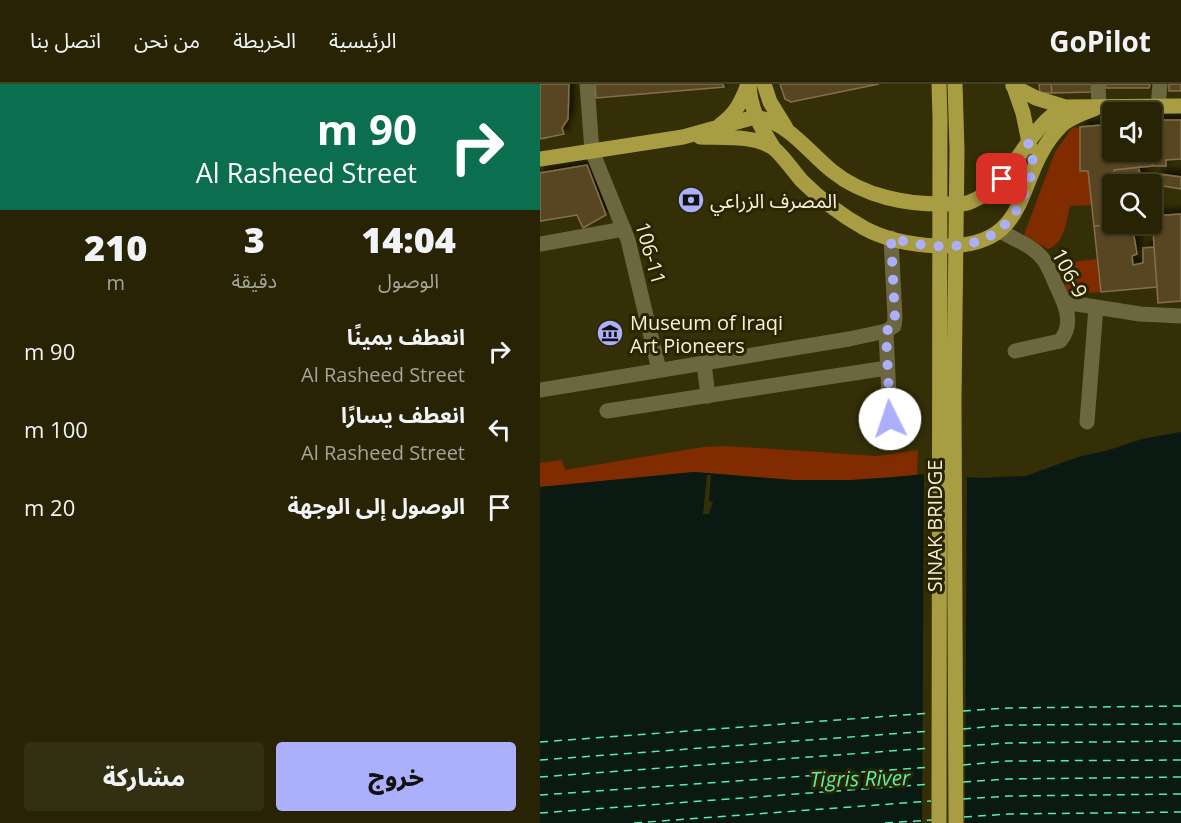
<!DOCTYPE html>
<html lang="ar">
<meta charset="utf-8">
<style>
body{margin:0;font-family:"Open Sans","Noto Sans Arabic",sans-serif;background:#332f13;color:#f1f3f6;direction:rtl;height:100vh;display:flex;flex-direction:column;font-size:22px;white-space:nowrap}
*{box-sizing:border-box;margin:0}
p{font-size:20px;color:#a4a49a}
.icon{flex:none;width:33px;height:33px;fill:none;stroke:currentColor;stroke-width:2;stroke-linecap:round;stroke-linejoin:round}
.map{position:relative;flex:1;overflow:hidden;direction:ltr}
.details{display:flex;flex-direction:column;background:#272304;width:540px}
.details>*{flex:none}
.top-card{background:#0b6e4f;color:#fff;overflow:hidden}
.fabs{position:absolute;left:562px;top:18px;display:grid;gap:12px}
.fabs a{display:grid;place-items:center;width:60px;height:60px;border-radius:6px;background:#272304;box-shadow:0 2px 4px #0004,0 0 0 2px #434026;font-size:30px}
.pin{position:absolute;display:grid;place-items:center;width:51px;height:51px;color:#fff;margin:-26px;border-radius:12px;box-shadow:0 3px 9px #0006}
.me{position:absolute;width:66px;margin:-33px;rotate:356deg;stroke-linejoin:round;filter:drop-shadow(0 0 4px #0008)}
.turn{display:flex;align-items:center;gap:21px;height:126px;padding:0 24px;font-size:27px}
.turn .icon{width:78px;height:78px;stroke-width:2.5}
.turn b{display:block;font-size:42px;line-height:51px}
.eta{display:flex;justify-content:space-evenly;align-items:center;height:102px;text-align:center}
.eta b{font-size:36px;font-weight:800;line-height:42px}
.button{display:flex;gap:12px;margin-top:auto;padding:12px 24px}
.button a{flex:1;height:69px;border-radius:6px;background:#acaffb;color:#111;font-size:24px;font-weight:800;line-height:69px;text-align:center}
.button a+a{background:#332f13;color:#f1f3f6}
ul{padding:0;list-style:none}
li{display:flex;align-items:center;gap:18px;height:78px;padding:0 24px}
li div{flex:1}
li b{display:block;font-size:22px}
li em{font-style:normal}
header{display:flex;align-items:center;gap:36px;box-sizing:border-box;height:84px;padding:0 30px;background:#272304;border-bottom:2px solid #434026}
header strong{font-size:28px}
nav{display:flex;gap:33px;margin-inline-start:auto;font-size:21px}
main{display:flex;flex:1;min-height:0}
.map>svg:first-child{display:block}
.green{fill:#802c00}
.water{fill:#0a1912}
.pier{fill:#342f06}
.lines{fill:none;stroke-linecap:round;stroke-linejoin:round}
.ferry{stroke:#54f0b0;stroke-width:1.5;stroke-dasharray:8 6;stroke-linecap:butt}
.building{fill:#584521;stroke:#84704b;stroke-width:1.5;filter:url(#shadow)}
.minor{stroke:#6c673e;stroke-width:15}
.major{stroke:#a99d44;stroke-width:15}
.major-bridge{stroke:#a99d44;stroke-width:15}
.route{stroke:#acaffb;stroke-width:10;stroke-dasharray:0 18}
.labels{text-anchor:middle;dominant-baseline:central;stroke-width:6;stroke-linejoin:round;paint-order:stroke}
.poi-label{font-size:20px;fill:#f4f1db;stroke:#2a2500;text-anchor:start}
.street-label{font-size:20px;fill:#f4f1db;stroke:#2a2500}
.water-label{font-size:21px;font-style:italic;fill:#54f0b0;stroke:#2a2500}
</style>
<header>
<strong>GoPilot</strong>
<nav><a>الرئيسية</a><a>الخريطة</a><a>من نحن</a><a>اتصل بنا</a></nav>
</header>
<main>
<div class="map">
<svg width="641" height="739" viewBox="0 0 641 739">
<defs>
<filter id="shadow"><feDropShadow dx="5.5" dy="-5.5" stdDeviation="3" flood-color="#0009"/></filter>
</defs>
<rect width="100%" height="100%" fill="#342f06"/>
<path class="green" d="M540 43V86L548 87 552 121 530 122C526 138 525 159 508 165L484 151 515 68 532 44Z
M558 175 561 208 526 210 522 179Z
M187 362 337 372 378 366 377 391 312 396H253L154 388 0 403V379L22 376 25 386 163 363Z"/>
<path class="water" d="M641 348V739H0V403L154 388 253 396H312L356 393 384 390 439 394 486 392 538 373 569 366 602 355Z"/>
<path class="pier" d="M384 387 427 390 425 739H382Z
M167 391H171L169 417 173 418 169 430H163Z"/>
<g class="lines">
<path class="ferry" d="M423 627 467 624 641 622
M423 645 467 641 641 640
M0 658 391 629
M423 662 468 659 641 657
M0 676 391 647
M423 681 468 677 641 676
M0 693 391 664
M423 698 468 695 641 693
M0 711 391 683
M423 715 469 712 641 710
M0 729 391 700
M424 733 469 730 641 728
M94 739 391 717
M345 739 392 736"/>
</g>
<path class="building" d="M0 0H29L28 35 22 44 24 50 0 55Z
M55 0H183L184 3 56 14Z
M240 0H339L251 18 245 15Z
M499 0H511L512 9H500Z
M511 0H553V8L512 9Z
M565 0H610L609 4H566Z
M629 0H641V7H629Z
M612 36H615L612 82 574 86 573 140H578V141L554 142 548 87H540V43L573 40V68H612Z
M615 36H641V75L626 76V82H612Z
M47 81 66 131 43 144 37 131 0 137V89Z
M599 83 600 93 609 94 607 100H575L574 86Z
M619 90 641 93V105L617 101Z
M612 115H614L613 145H607L603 151 597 147V144L593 146 597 170 592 172 593 181 603 179V164L614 163 617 203 561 208 554 142 612 140Z
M641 130V217L618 219 612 132Z"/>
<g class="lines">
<path class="minor" d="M47 0 52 67 88 156 119 286
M558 0 559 23
M618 22 620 0
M460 147C474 155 493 162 503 175 509 183 512 192 516 201 525 220 535 239 520 257L475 267
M0 160 84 145
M524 218 600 230 641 232
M346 247 350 335
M164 279 168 312
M0 306 309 255 346 247 354 242 355 234 351 154
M67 327 347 284
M547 338 556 223"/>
<path class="major" d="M209 0C210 25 220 42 233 63
M224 0 230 18 246 44
M473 0 483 29 490 63
M473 2 496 14 525 23
M180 41C195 30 201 19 207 3
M160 53C183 54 212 51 232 63 240 68 255 89 262 97 281 116 301 131 324 144 346 156 374 161 398 162 498 165 471 92 521 42 529 34 543 29 554 25
M0 75 143 53 215 33C249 38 267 67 292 87 324 113 368 121 408 120 415 120 424 121 430 118 475 100 484 44 525 23L641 22"/>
<path class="major-bridge" d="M399 0 400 34 399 739
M415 0 417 66 414 317 416 739"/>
</g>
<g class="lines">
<path class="route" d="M350 335 346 247 354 242 355 234 351 154C405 169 463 169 485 108 494 82 495 86 489 59L462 95"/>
</g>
<defs>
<symbol id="bank-disc" viewBox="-11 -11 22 22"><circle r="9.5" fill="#acaffb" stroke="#2a2500"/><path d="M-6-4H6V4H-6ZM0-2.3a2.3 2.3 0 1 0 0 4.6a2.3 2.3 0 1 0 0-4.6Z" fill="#111"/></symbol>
<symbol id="museum-disc" viewBox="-11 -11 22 22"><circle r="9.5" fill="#acaffb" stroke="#2a2500"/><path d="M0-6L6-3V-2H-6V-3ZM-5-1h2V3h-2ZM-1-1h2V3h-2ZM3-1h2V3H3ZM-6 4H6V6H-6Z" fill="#111"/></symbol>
</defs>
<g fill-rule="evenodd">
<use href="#bank-disc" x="136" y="101" width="30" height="30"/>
<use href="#museum-disc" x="55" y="234" width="30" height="30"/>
</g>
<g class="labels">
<g class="poi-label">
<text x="170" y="116">المصرف الزراعي</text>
<text x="90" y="238">Museum of Iraqi<tspan x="90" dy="23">Art Pioneers</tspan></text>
</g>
<g class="street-label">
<text transform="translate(111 169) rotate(74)">106-11</text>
<text transform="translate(530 189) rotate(62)">106-9</text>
<text transform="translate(394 442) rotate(-90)">SINAK BRIDGE</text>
</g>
<g class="water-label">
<text transform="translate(320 694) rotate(-1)">Tigris River</text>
</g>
</g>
</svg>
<div class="fabs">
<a><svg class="icon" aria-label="sound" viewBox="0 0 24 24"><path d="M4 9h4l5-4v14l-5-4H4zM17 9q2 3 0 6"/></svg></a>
<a><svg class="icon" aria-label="search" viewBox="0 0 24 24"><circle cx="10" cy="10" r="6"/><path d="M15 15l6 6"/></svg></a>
</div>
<div class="pin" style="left:462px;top:95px;background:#d93025"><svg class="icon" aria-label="arrive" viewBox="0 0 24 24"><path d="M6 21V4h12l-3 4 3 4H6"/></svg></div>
<svg class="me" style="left:350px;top:335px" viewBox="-20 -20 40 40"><circle r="19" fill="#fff"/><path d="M0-13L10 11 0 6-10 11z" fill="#acaffb"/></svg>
</div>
<section class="details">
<div class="top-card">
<div class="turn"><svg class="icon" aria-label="right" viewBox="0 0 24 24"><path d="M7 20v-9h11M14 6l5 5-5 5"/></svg><div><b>90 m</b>Al Rasheed Street</div></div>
</div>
<div class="eta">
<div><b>14:04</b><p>الوصول</p></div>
<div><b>3</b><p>دقيقة</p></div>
<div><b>210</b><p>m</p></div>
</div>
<ul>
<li><svg class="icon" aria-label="right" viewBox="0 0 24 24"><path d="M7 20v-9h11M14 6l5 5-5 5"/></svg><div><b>انعطف يمينًا</b><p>Al Rasheed Street</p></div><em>90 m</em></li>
<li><svg class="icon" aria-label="left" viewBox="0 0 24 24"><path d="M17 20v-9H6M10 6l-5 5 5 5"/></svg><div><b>انعطف يسارًا</b><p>Al Rasheed Street</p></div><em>100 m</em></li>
<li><svg class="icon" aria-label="arrive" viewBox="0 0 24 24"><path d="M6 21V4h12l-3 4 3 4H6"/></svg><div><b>الوصول إلى الوجهة</b></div><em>20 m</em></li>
</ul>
<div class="button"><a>خروج</a><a>مشاركة</a></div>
</section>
</main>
